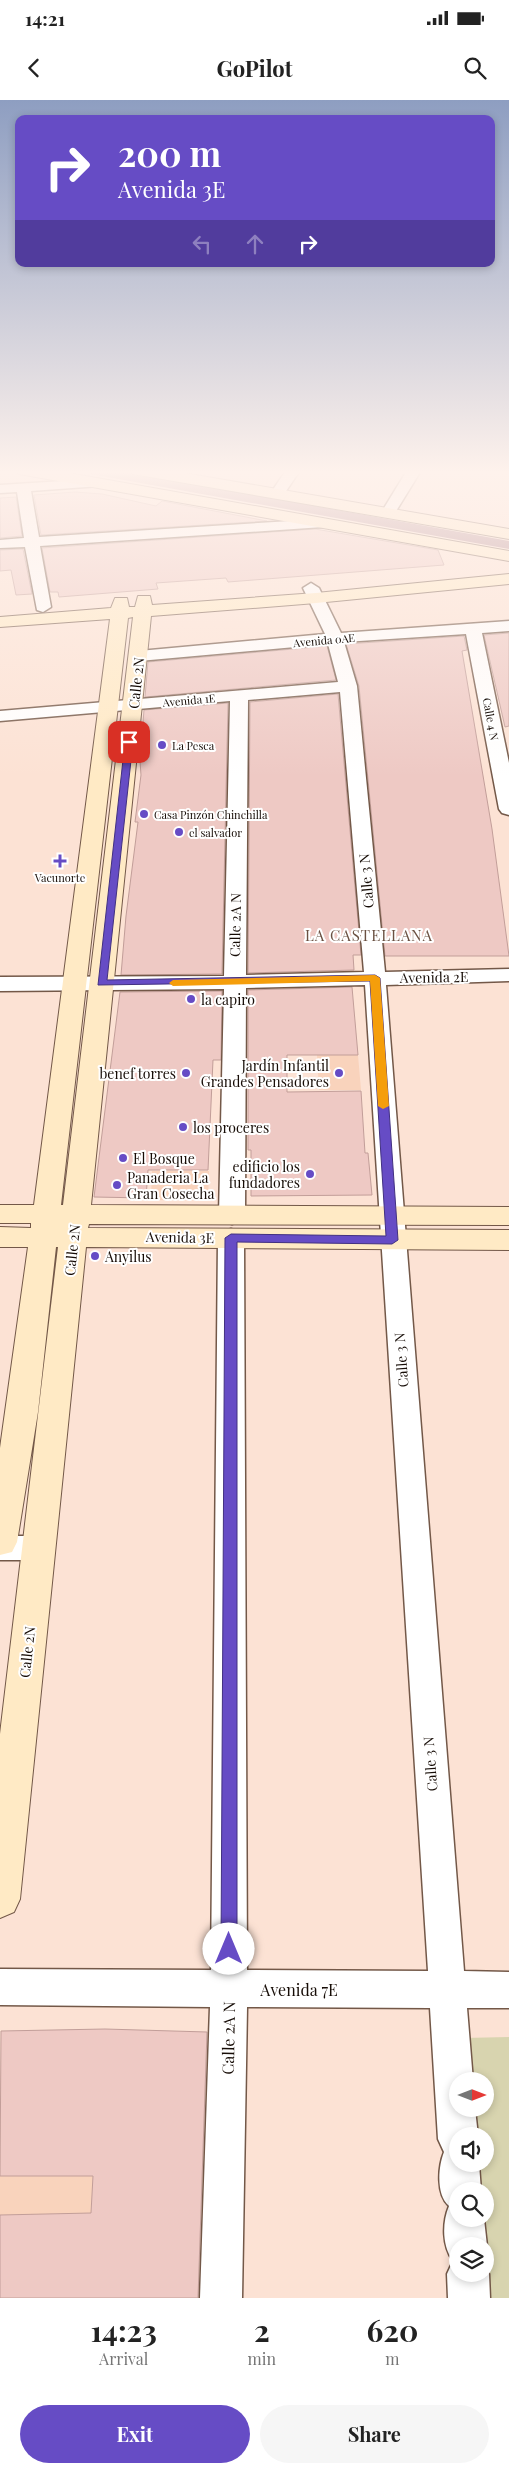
<!DOCTYPE html>
<meta charset="utf-8">
<style>
body{margin:0;font-family:"Playfair Display",serif;background:#f6f6f6;color:#222;height:100vh;display:flex;flex-direction:column;font-size:19px;white-space:nowrap}
*{box-sizing:border-box;margin:0}
p{font-size:16px;color:#767676}
.icon{flex:none;width:28px;height:28px;fill:none;stroke:currentColor;stroke-width:2;stroke-linecap:round;stroke-linejoin:round}
.map{position:relative;height:2198px;overflow:hidden}
.side{display:flex;flex-direction:column;background:#fff;flex:1}
.side>*{flex:none}
.top-card{position:absolute;left:15px;top:15px;width:480px;height:152px;border-radius:10px;box-shadow:0 2px 8px #0003;background:#664cc5;color:#fff;overflow:hidden}
.needle{width:32px;rotate:90deg}
.controls{position:absolute;left:449px;top:1972px;display:grid;gap:10px}
.controls a{display:grid;place-items:center;width:45px;height:45px;border-radius:50%;background:#fff;box-shadow:0 2px 8px #0003;font-size:25px}
.pin{position:absolute;display:grid;place-items:center;width:42px;height:42px;color:#fff;margin:-21px;border-radius:10px;box-shadow:0 2px 8px #0006}
.me{position:absolute;width:55px;margin:-28px;rotate:0deg;stroke-linejoin:round;filter:drop-shadow(0 0 4px #0008)}
.turn{display:flex;align-items:center;gap:18px;height:105px;padding:0 20px;font-size:22px}
.turn .icon{width:65px;height:65px;stroke-width:2.5}
.turn b{display:block;font-size:35px;line-height:42px}
.lanes{display:flex;align-items:center;height:48px;padding:0 20px;background:#0003;justify-content:center;gap:25px;direction:ltr}
.lanes .off{opacity:.35}
.eta{display:flex;justify-content:space-evenly;align-items:center;height:85px;text-align:center}
.eta b{font-size:30px;font-weight:700;line-height:35px}
.button{display:flex;gap:10px;margin-top:auto;padding:10px 20px}
.button a{flex:1;height:58px;border-radius:30px;background:#664cc5;color:#fff;font-size:20px;font-weight:700;line-height:58px;text-align:center}
.button a+a{background:#f6f6f6;color:#222}
.status{display:flex;justify-content:space-between;align-items:center;height:35px;padding:0 25px;background:#fff;direction:ltr}
.status svg{height:14px;fill:currentColor}
header{display:flex;justify-content:space-between;align-items:center;height:65px;padding:0 20px;background:#fff;font-size:22px;font-weight:700}
.map>svg:first-child{display:block}
.built{fill:#f9d3bc}
.green{fill:#d8d4af}
.lines{fill:none;stroke-linecap:round;stroke-linejoin:round}
.canal{fill:#a87d87;fill-rule:evenodd}
.building{fill:#eec9c4;stroke:#c29e99}
.street-casing{stroke:#735848;stroke-width:3}
.secondary-casing{stroke:#735848;stroke-width:2}
.street{fill:#fff;fill-rule:evenodd}
.secondary{fill:#ffeac5;fill-rule:evenodd}
.route{fill:#664cc5;stroke:#423180}
.slow{fill:#f59e0b}
.poi-dot{fill:#664cc5;stroke:#fff;stroke-width:2}
.labels{text-anchor:middle;dominant-baseline:central;stroke-width:4;stroke-linejoin:round;paint-order:stroke}
.far-street-label{font-size:11px;fill:#160c06;stroke:#fff}
.far-poi-label{font-size:11px;fill:#160c06;stroke:#fff;text-anchor:start}
.street-label{font-size:14px;fill:#160c06;stroke:#fff}
.poi-label{font-size:14px;fill:#160c06;stroke:#fff;text-anchor:start}
.neighbourhood-label{font-size:15px;letter-spacing:1px;fill:#6a5041;stroke:#fff}
.near-street-label{font-size:16px;fill:#160c06;stroke:#fff}
</style>
<div class="status"><b>14:21</b><svg viewBox="0 0 49 12"><path d="M0 12V9h3v3zM5 12V6h3v6zM10 12V3h3v9zM15 12V0h3v12zM26 1h20v11H26zM47 4h2v5h-2z"/></svg></div>
<header><svg class="icon" aria-label="back" viewBox="0 0 24 24"><path d="M15 5l-7 7 7 7"/></svg>GoPilot<svg class="icon" aria-label="search" viewBox="0 0 24 24"><circle cx="10" cy="10" r="6"/><path d="M15 15l6 6"/></svg></header>
<div class="map">
<svg width="509" height="2198" viewBox="0 0 509 2198">
<rect width="100%" height="100%" fill="#fce2d4"/>
<path class="built" d="M317 955H358L361 990H319Z
M152 1071H209L208 1100H151Z
M94 2075 91 2115H0V2076Z"/>
<path class="green" d="M509 1937V2198H485L483 2174H485V2146H481L478 2119H485V2091H476L474 2064H485V2036H471L469 2009H485V1981H467L463 1938Z"/>
<g class="lines">
<path class="canal" d="M78 369H110L509 441V449L85 373Z"/>
</g>
<path class="building" d="M75 392 102 394 156 406 162 401 267 421 41 435 34 395Z
M16 397 22 436 0 438V398Z
M315 429 438 450 444 465 228 482 226 478 156 483 158 489 59 497 58 492H50L42 448Z
M23 449 32 494 16 495 11 470 0 471V450Z
M509 533V626L505 627 484 535Z
M464 536 467 550 462 551 492 729 509 856H385L359 586 346 544Z
M327 546 336 580 145 597 148 562Z
M338 594 361 855H353L354 870 248 873 250 602Z
M228 603 222 874 121 875 126 816 138 722H135L141 675 140 661 145 635H142L144 610Z
M352 887 358 955H287V992L361 991 365 1053H368L372 1095 251 1096V1050H248V890Z
M222 891 221 960H213L208 1070H148L146 1098 94 1097 120 892Z
M105 1929 207 1932 198 2198H0V2115L91 2113 93 2076H0L1 1931Z"/>
<g class="lines">
<defs>
<path id="street" d="M287 369H301L282 397H272L270 394Z
M408 369H422L393 416H383L381 413Z
M95 379 102 383 100 386 31 391 39 437 323 419 330 423 323 427 40 446 51 507 43 512 37 510 25 447 0 448V440L24 438 17 392 0 393V385Z
M311 483 319 488 341 533 509 521V531L482 533 509 663V715L502 713 499 709 466 534 344 542 357 586 385 872 509 869V881L386 885 464 1871 509 1872V1908H467L473 1981H458V2009H475L478 2036H458V2064H479L481 2091H458V2119H484L487 2146 485 2150V2146H458V2174H485V2165L489 2174 490 2198H448L447 2174 453 2161C442 2146 442 2123 449 2106 436 2095 438 2067 444 2052L438 2039 430 1908 247 1907 242 2198H200L210 1907 0 1905V1869L211 1870 218 1138 222 1132 231 1129 240 1132 244 1138 247 1870 428 1871 365 885 246 888 245 1115 241 1121 232 1124 223 1121 219 1115 224 889 0 891V877L224 876 230 601 0 621V611L338 582 328 544 139 561 133 560 131 556 133 552 139 551 325 534 303 488ZM340 592 364 872 246 875 248 600Z
M0 1436H39L50 1439 54 1448 50 1457 39 1460H0Z"/>
<path id="secondary" d="M12 369H46L509 451V461L19 374Z
M126 369H161L509 429V439L133 374Z
M509 474V484L316 503 151 516 91 1105 509 1107V1125L89 1124 88 1128 509 1130V1150L86 1147 20 1799 14 1812 0 1818V1634L58 1147H56L38 1312 17 1442 12 1452 0 1455V1348L28 1147H0V1127L31 1128V1123H0V1105H34L110 519 0 527V517L111 508 115 498H127L129 507H135L138 496H150L152 505 316 493ZM133 517 63 1105H61L128 518Z"/>
</defs>
<use href="#street" class="street-casing"/>
<use href="#secondary" class="secondary-casing"/>
<use href="#street" class="street"/>
<use href="#secondary" class="secondary"/>
</g>
<linearGradient id="sky" x2="0" y2="1"><stop stop-color="#8e9ec1"/><stop offset="0.55" stop-color="#fef2ec"/><stop offset="1" stop-color="#fef2ec" stop-opacity="0"/></linearGradient>
<rect width="509" height="677" fill="url(#sky)"/>
<path class="route" d="M129 639 133 642 107 880 375 875 380 878 398 1140 392 1144 237 1142V1849L235 1855 229 1857 223 1855 221 1849 225 1138 231 1134 386 1136 370 881 98 885 125 642Z"/>
<path class="slow" d="M375 875 380 878 389 1006 383 1009 378 1006 370 881 173 886 169 883 173 880Z"/>
<g class="poi-dot">
<circle cx="162" cy="645" r="5"/>
<circle cx="144" cy="714" r="5"/>
<circle cx="179" cy="732" r="5"/>
<path d="M57.5 753.5h5v5h5v5h-5v5h-5v-5h-5v-5h5z"/>
<circle cx="191" cy="899" r="5"/>
<circle cx="186" cy="973" r="5"/>
<circle cx="339" cy="973" r="5"/>
<circle cx="183" cy="1027" r="5"/>
<circle cx="123" cy="1058" r="5"/>
<circle cx="310" cy="1074" r="5"/>
<circle cx="117" cy="1085" r="5"/>
<circle cx="95" cy="1156" r="5"/>
</g>
<g class="labels">
<g class="far-street-label">
<text transform="translate(324 540) rotate(-5)">Avenida 0AE</text>
<text transform="translate(189 600) rotate(-5)">Avenida 1E</text>
<text transform="translate(491 619) rotate(79)">Calle 4 N</text>
</g>
<g class="far-poi-label">
<text x="172" y="645">La Pesca</text>
<text x="154" y="714">Casa Pinzón Chinchilla</text>
<text x="189" y="732">el salvador</text>
<text x="60" y="777" text-anchor="middle">Vacunorte</text>
</g>
<g class="street-label">
<text transform="translate(136 583) rotate(-84)">Calle 2N</text>
<text transform="translate(366 781) rotate(-95)">Calle 3 N</text>
<text transform="translate(235 825) rotate(-89)">Calle 2A N</text>
<text transform="translate(434 877) rotate(-1)">Avenida 2E</text>
<text transform="translate(180 1137) rotate(1)">Avenida 3E</text>
<text transform="translate(72 1150) rotate(-84)">Calle 2N</text>
<text transform="translate(401 1260) rotate(-94)">Calle 3 N</text>
<text transform="translate(27 1552) rotate(-84)">Calle 2N</text>
<text transform="translate(430 1664) rotate(-94)">Calle 3 N</text>
</g>
<g class="poi-label">
<text x="201" y="899">la capiro</text>
<text x="329" y="965" text-anchor="end">Jardín Infantil<tspan x="329" dy="16">Grandes Pensadores</tspan></text>
<text x="176" y="973" text-anchor="end">benef torres</text>
<text x="193" y="1027">los proceres</text>
<text x="133" y="1058">El Bosque</text>
<text x="300" y="1066" text-anchor="end">edificio los<tspan x="300" dy="16">fundadores</tspan></text>
<text x="127" y="1077">Panaderia La<tspan x="127" dy="16">Gran Cosecha</tspan></text>
<text x="105" y="1156">Anyilus</text>
</g>
<g class="neighbourhood-label">
<text x="369" y="835">LA CASTELLANA</text>
</g>
<g class="near-street-label">
<text x="299" y="1889">Avenida 7E</text>
<text transform="translate(228 1938) rotate(-89)">Calle 2A N</text>
</g>
</g>
</svg>
<div class="controls">
<a><svg class="needle" viewBox="-14 -14 28 28"><path d="M0-13l5 13h-10z" fill="#e53935"/><path d="M0 13l5-13h-10z" fill="#767676"/></svg></a>
<a><svg class="icon" aria-label="sound" viewBox="0 0 24 24"><path d="M4 9h4l5-4v14l-5-4H4zM17 9q2 3 0 6"/></svg></a>
<a><svg class="icon" aria-label="search" viewBox="0 0 24 24"><circle cx="10" cy="10" r="6"/><path d="M15 15l6 6"/></svg></a>
<a><svg class="icon" aria-label="layers" viewBox="0 0 24 24"><path d="M12 4l9 5-9 5-9-5zM3 14l9 5 9-5"/></svg></a>
</div>
<div class="pin" style="left:129px;top:642px;background:#d93025"><svg class="icon" aria-label="arrive" viewBox="0 0 24 24"><path d="M6 21V4h12l-3 4 3 4H6"/></svg></div>
<svg class="me" style="left:229px;top:1849px" viewBox="-20 -20 40 40"><circle r="19" fill="#fff"/><path d="M0-13L10 11 0 6-10 11z" fill="#664cc5"/></svg>
<div class="top-card">
<div class="turn"><svg class="icon" aria-label="right" viewBox="0 0 24 24"><path d="M7 20v-9h11M14 6l5 5-5 5"/></svg><div><b>200 m</b>Avenida 3E</div></div>
<div class="lanes"><svg class="icon off" aria-label="left" viewBox="0 0 24 24"><path d="M17 20v-9H6M10 6l-5 5 5 5"/></svg><svg class="icon off" aria-label="ahead" viewBox="0 0 24 24"><path d="M12 20V5M6 11l6-6 6 6"/></svg><svg class="icon" aria-label="right" viewBox="0 0 24 24"><path d="M7 20v-9h11M14 6l5 5-5 5"/></svg></div>
</div>
</div>
<section class="side">
<div class="eta">
<div><b>14:23</b><p>Arrival</p></div>
<div><b>2</b><p>min</p></div>
<div><b>620</b><p>m</p></div>
</div>
<div class="button"><a>Exit</a><a>Share</a></div>
</section>
